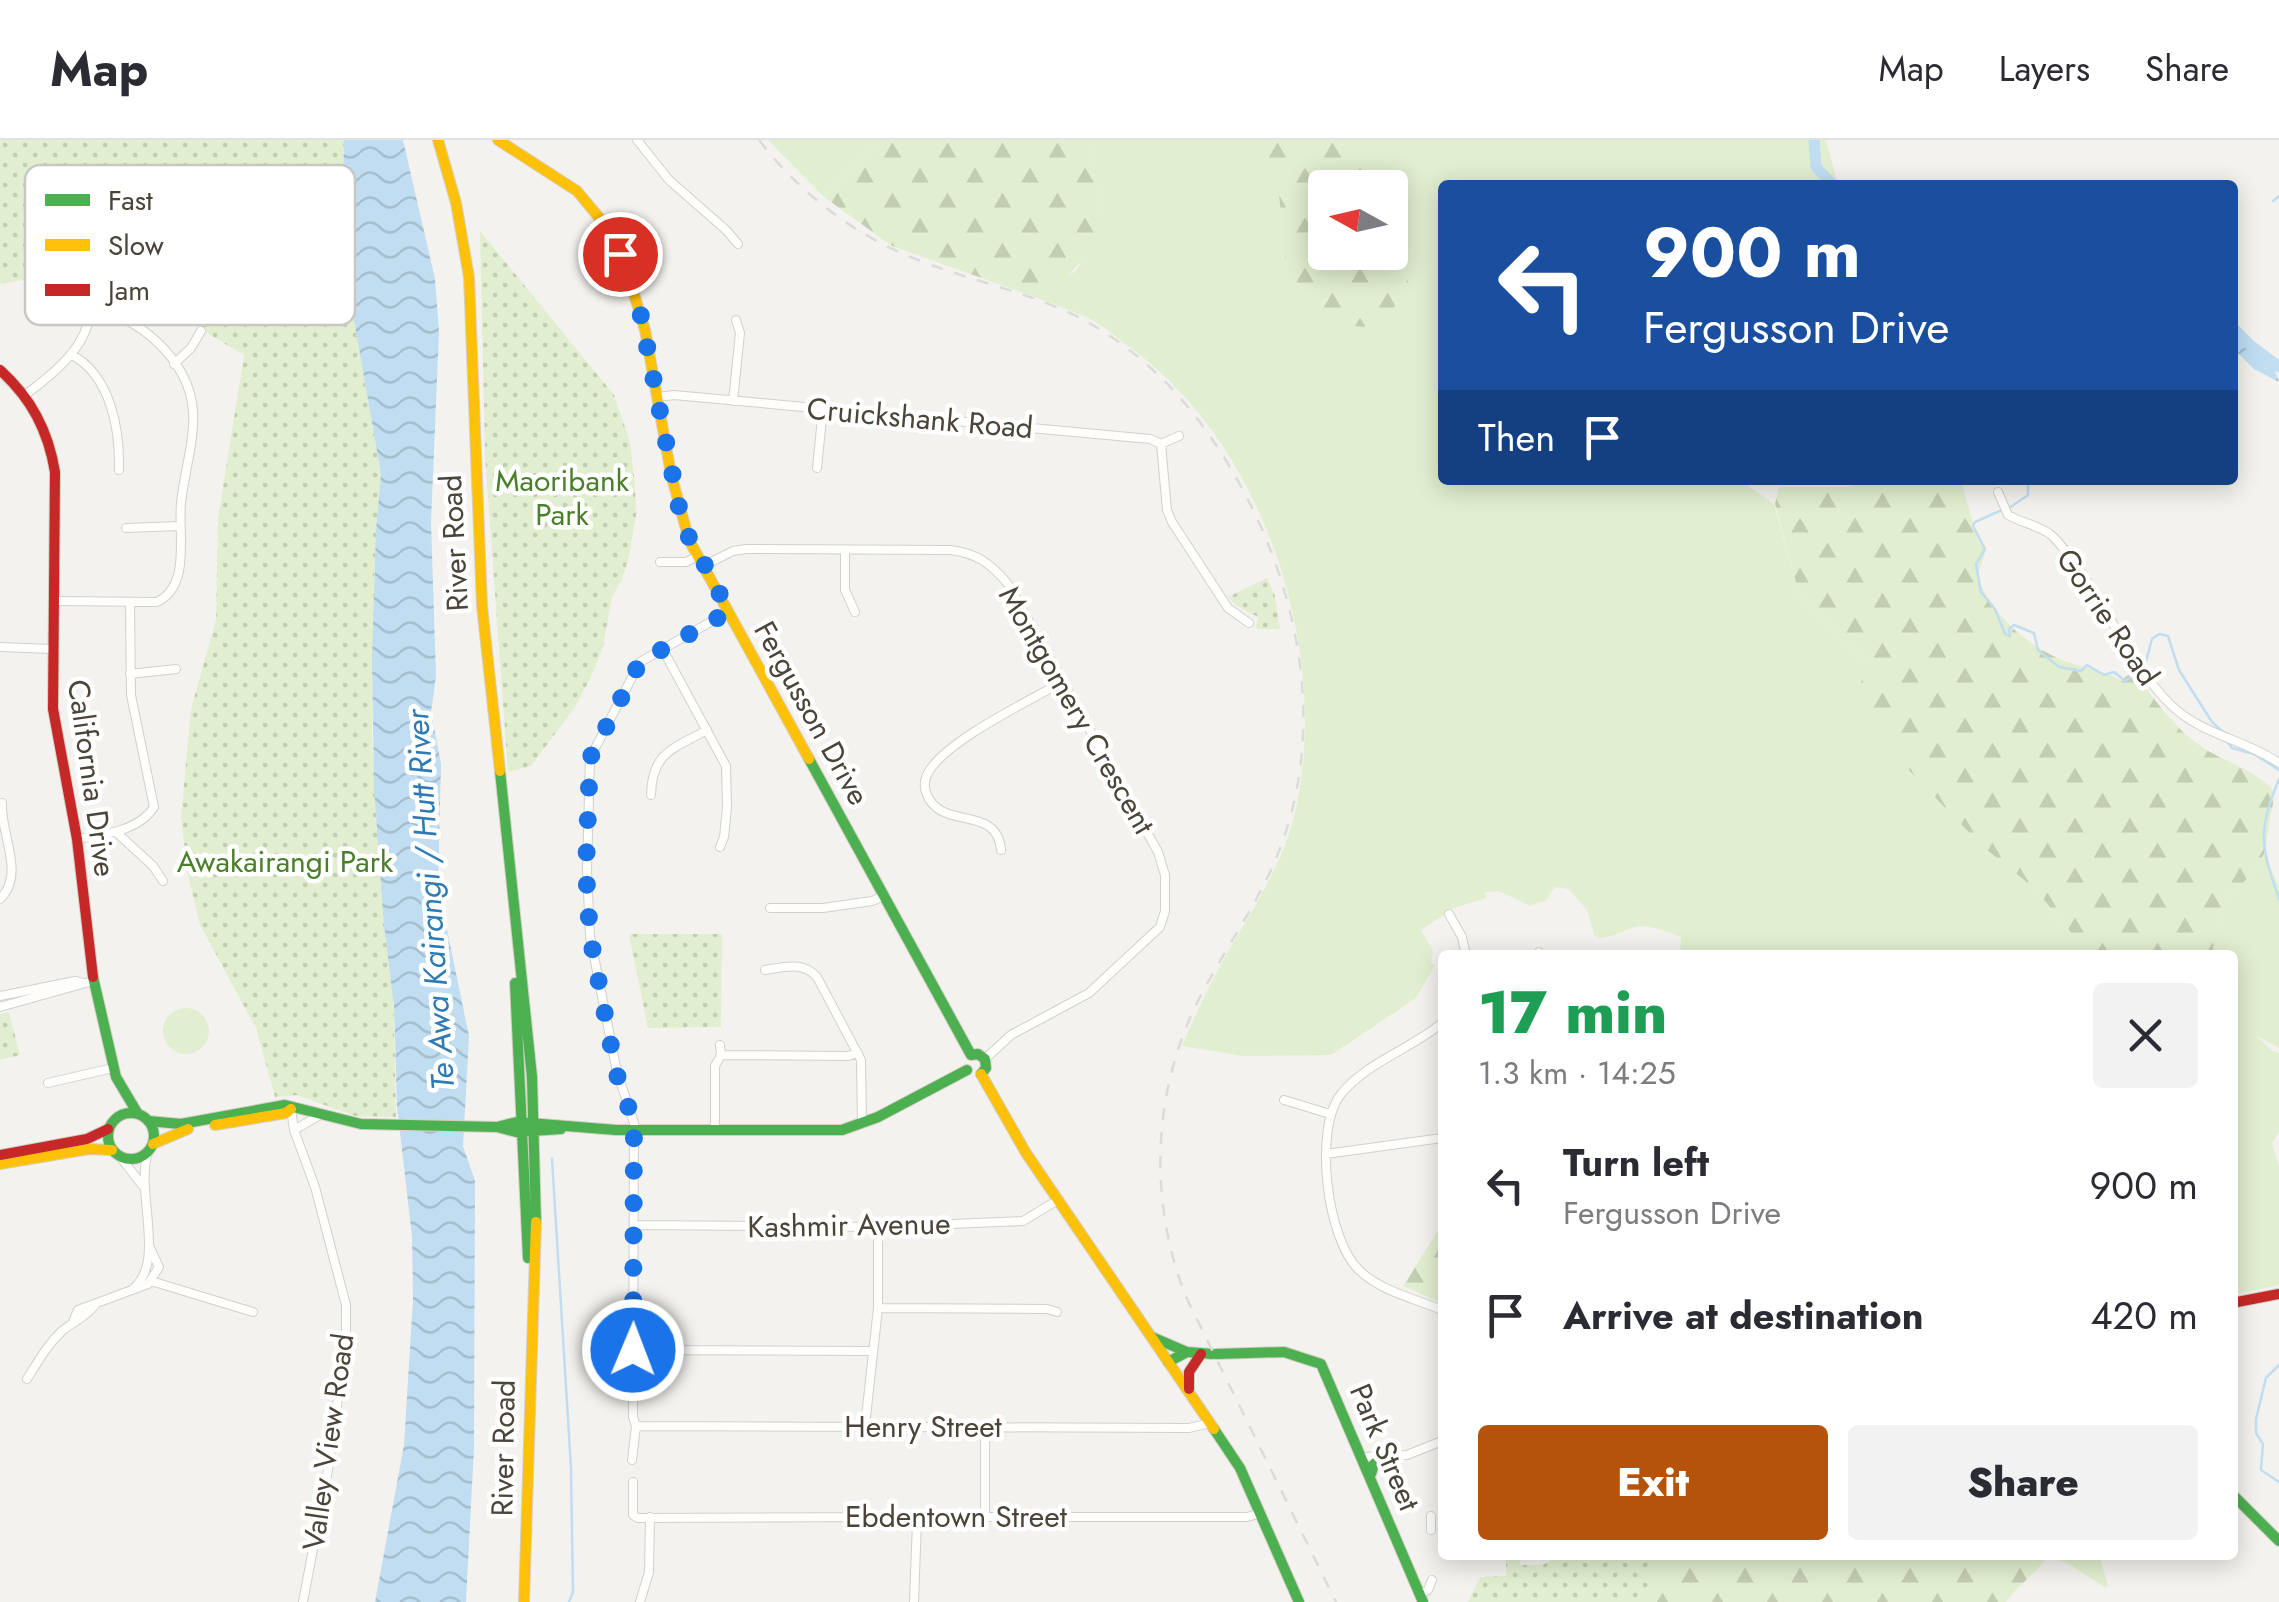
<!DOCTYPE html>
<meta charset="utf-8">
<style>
body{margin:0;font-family:Jost,sans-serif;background:#f2f2f3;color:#2b2b33;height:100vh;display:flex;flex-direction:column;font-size:38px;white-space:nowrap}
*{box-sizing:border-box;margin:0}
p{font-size:32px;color:#7c7c81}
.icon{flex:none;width:55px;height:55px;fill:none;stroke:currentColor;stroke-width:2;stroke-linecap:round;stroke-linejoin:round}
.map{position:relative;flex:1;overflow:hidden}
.details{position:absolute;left:1438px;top:810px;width:800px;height:610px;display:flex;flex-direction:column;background:#fff;border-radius:10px;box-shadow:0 5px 25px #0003}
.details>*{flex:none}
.top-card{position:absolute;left:1438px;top:40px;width:800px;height:305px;border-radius:10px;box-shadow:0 5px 25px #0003;background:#1a4fa0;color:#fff;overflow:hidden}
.needle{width:65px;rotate:278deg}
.buttons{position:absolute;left:1308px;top:30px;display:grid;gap:20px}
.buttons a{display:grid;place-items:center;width:100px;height:100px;border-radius:10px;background:#fff;box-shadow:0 5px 25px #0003;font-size:50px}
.pin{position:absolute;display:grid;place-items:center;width:85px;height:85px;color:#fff;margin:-42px;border:5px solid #fff;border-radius:50%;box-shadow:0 2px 10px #0007}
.me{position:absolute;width:110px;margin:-55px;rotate:1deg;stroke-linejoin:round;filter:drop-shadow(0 0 8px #0008)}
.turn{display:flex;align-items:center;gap:35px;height:210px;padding:0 40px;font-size:45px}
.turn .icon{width:130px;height:130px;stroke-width:2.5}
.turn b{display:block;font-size:70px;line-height:85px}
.then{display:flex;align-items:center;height:95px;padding:0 40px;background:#0003;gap:20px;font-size:38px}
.round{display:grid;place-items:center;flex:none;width:105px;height:105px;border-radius:10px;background:#f2f2f3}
.overview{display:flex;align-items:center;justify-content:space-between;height:170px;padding:0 40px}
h1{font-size:60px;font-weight:800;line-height:75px;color:#1e9e55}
.action{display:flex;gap:20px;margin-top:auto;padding:20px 40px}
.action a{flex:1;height:115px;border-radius:10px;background:#b45309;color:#fff;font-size:40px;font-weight:800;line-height:115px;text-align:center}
.action a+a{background:#f2f2f3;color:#2b2b33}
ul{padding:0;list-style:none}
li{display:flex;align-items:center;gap:30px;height:130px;padding:0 40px}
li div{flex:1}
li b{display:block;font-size:38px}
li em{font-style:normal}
header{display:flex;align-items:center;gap:60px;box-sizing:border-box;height:140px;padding:0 50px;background:#fff;border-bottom:2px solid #e1e1e2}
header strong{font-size:48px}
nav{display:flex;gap:55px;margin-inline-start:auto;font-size:35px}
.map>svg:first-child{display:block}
.grass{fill:#e1eecf;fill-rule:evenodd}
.forest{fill:url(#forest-firs)}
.park{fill:url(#park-dots)}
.water{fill:url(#water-waves)}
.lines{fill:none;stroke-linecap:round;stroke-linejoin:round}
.stream{stroke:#c0ddf1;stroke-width:2.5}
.river{stroke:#c0ddf1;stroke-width:11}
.street-casing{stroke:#d2d0cb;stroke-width:10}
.fast-casing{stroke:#d3cfc5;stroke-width:12}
.slow-casing{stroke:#d3cfc5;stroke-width:12}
.jam-casing{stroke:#d3cfc5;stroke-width:12}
.street{stroke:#fdfdfc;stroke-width:8}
.fast{stroke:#4caf50;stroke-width:10}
.slow{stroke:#ffc107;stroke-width:10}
.jam{stroke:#c62828;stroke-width:10}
.rail{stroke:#dbdbda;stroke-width:2.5;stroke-dasharray:12 12;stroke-linecap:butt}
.route{stroke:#1a73e8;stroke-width:18;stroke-dasharray:0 32.4}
.labels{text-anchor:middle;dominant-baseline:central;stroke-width:9;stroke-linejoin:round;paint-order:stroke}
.street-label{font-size:30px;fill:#4b4439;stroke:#fff}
.park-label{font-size:30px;fill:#4a7f2a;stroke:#fff}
.water-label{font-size:32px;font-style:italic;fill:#2e7ab2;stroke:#fff}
.key{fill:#fff;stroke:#c9c7c4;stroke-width:2.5}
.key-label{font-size:28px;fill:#4b4439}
</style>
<header>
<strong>Map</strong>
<nav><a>Map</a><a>Layers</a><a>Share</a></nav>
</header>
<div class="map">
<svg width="2279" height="1462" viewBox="0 0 2279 1462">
<defs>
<pattern id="forest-firs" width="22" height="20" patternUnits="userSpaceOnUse" patternTransform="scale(2.5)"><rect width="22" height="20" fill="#e1eecf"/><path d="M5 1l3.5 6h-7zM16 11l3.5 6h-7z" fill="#c3cdb2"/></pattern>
<pattern id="park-dots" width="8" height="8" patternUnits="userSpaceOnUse" patternTransform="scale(2.5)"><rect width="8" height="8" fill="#e1eecf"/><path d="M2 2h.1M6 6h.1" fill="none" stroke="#c3cdb2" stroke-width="1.8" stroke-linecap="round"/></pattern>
<pattern id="water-waves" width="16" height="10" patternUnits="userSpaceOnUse" patternTransform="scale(2.5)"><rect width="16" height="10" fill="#c0ddf1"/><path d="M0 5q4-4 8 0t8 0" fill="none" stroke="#a6bfcf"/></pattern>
</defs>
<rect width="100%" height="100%" fill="#f4f2ee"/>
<path class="grass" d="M768 0H881L824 57Z
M1089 0H1826L1838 45H1442V340H1740L1774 364 1799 454 1866 519 1936 658 1981 704 2034 748 2090 815H1680L1681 797C1665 791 1648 783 1631 788 1619 793 1612 797 1598 798L1594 794 1587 770 1569 749 1555 747 1546 760 1530 766 1499 751 1485 752 1486 758 1454 768 1421 790 1433 811 1431 824 1435 825 1416 858 1331 915 1243 916 1182 906C1193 881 1204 855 1218 830 1244 782 1278 735 1293 681 1334 521 1267 307 1132 209 1118 199 1104 185 1088 178 1075 172 1060 167 1046 161L1061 141 1077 130 1101 77ZM1325 48H1390V112H1325Z
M2264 714 2279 747V908L2257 896 2272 911 2279 913V992L2272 1004 2279 1026V1145L2236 1154 2237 1046 2232 1051V815H2212L2222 762 2248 738Z
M163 891a23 23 0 1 1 46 0a23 23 0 1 1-46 0Z
M2044 1415H2099L2108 1445 2104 1447 2069 1424Z"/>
<path class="forest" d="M881 0H1089L1101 77 1098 102 1046 161 892 106 824 57Z
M1238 0H1378L1368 30 1371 47 1325 48V112H1390V104L1408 136V154L1372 187 1347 186 1296 155 1285 116 1278 44 1265 22Z
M1862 340H1961L1977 398 1986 411 1977 436C1991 472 2018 498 2053 516 2074 527 2099 528 2121 540L2134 531C2154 559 2173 587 2202 607 2226 623 2256 630 2275 652L2264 714 2248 738 2222 762 2212 815H2090L2034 748 1981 705 1855 574 1866 519 1799 454 1775 364 1779 347H1848Z
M1437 1092 1442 1093V1163L1403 1146Z
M1642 1415H2048C2039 1432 2018 1444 2006 1462H1649Z"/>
<path class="park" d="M0 0H344L343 39 351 163 381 334 374 439 372 601 375 658 392 793 396 977 355 976 297 955 275 957 256 888 200 785 188 735 181 677 191 569 216 480 218 379 244 215 190 183 145 145 132 140 88 129 0 144Z
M480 91 614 255 630 302 635 345 636 375 629 416 622 440 612 456 603 507 591 537 575 567 531 626 508 632 485 315Z
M1267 438 1275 456 1280 489H1256L1258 477 1237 466 1228 457Z
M629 794H722L721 887 648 888Z
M9 872 20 915 0 920V874Z
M1558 1415H1651L1649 1462H1468L1480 1437 1506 1436V1419H1520V1425H1543Z"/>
<path class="water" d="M344 0H403L435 139 439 192 431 382 436 536 431 572 441 624 438 746 469 896 463 1006 475 1041 474 1308 466 1462H375L404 1305 413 1159 412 1096 397 967 394 866 384 785 374 647 372 519 376 391 381 334 351 163 343 39Z
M2233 193 2271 220 2279 242 2254 229 2233 208Z"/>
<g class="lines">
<path class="stream" d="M2273 61 2279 56
M2009 368 2028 355V340
M2002 370 1975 382 1973 386 1985 409 1976 424 1981 452 1995 469 2005 494 2010 496 2009 489 2014 485 2034 493 2038 510 2059 527 2081 531 2087 525 2104 535 2114 532 2125 541 2138 533
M2145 525 2152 499 2159 494 2168 496 2179 530 2212 582 2223 592
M2226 600 2232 608 2254 614 2279 630
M2279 639C2257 693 2261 706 2279 759
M552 1019 571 1328 573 1452 569 1462
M2279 1225 2266 1238 2256 1279V1293L2263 1304 2261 1330 2279 1342"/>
<path class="river" d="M1814 0 1816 27 1833 45
M2232 187 2249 204 2279 227"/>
<defs>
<path id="street" d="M637 0 669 40 726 90 738 104
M72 215C111 236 120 290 119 330
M174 224 191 208 201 191
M25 255C66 224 103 194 88 135
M658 257 674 255 1150 299 1161 304 1179 296
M733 261 740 193 736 180
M1161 304 1167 370 1172 382 1228 468 1249 483
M817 328 823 268
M1998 352 2008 375C2022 383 2037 385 2050 394 2060 402 2067 414 2075 424 2109 469 2130 525 2171 565 2202 595 2244 599 2279 623
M126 388 180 386
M845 411V450L855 472
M660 422H686L698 416
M705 425 733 411 746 409 950 410C977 413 991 424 1008 444L1158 712 1165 735V771L1160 787 1089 853 1011 895 985 919
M54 461 157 462C191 446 178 395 181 363 184 333 195 301 193 271 190 221 138 174 90 169
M0 507 53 509
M662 508 726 626 727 667 724 697 720 707
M130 534 176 529
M651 655C652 612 673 609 707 590
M116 692 153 726 163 741
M77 699C103 695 139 691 154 667L131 555 130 463
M1001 710C997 664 942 691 927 655 924 648 924 640 928 633 945 601 1029 561 1062 542
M0 759C26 734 0 694 2 663
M770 768H823L872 761 884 756
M1449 774 1462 797 1466 815
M1538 815 1539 812
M765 830C784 827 803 821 817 837L861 920 862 984
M0 856 75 841 83 843
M0 867 93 841
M1442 883C1411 909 1367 922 1341 954 1313 989 1327 1100 1359 1130 1380 1151 1416 1159 1442 1170
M721 915 848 916 858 913
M48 943 113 928
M1284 960 1330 974
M291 969 294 990 315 1047 346 1165V1201L328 1330 303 1462
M715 989V926L721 915 720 905
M294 990 320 975
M1326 1014 1442 998
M121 1018 142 1045
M635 1085 878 1087 1023 1081 1058 1060
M151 1141 253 1172
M134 1148C166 1120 135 1051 148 1012
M878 1168 1047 1169 1057 1172
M73 1182 78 1170 148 1144 159 1127 149 1106
M633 1210 871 1211
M27 1239C38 1222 47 1205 62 1191 74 1181 85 1178 95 1165
M636 1286 1189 1288 1210 1283
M865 1286 878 1168V1087
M985 1287V1375
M1363 1317 1407 1315 1442 1301
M632 1320 636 1286 633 1277 634 983 617 932 590 796 587 730 590 618 640 522 728 472
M633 1342V1375L638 1378 905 1377 917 1381 923 1377H1247L1261 1373
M1431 1376V1390
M1420 1454 1428 1450 1432 1440
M640 1462 649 1432 650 1377
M914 1462 917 1381"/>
<path id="fast" d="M809 619 971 915
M500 631 532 937 536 1082
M93 837 116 937 138 974
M515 843 528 1118
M971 915 978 914 985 919 986 928 981 934
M108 996a23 23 0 1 1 46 0a23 23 0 1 1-46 0Z
M148 981 181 984 285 965 361 984 497 987 516 992 561 989
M497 987 517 982 616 990H842L878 977 967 930
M1152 1197 1187 1212
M1216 1214 1284 1212 1321 1224 1423 1462
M1168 1222 1187 1212 1212 1214
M1214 1289 1240 1328 1299 1462
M1371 1334 1374 1324 1384 1316
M2232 1354 2279 1401"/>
<path id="slow" d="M438 0 456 63 469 137 482 466 500 631
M498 0 577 51 607 87 623 118 645 190 671 334 689 400 809 619
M981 934 1026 1013 1214 1289
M215 985 286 973 291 969
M153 1004 188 989
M0 1024 89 1009 112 1010
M524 1462 536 1082"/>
<path id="jam" d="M0 230C31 258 48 290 55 332L53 569 77 699 93 837
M0 1015 87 999 108 989
M2232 1163 2279 1154
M1189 1249V1232L1201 1214"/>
</defs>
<use href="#street" class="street-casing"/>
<use href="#fast" class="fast-casing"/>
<use href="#slow" class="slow-casing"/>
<use href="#jam" class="jam-casing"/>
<use href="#street" class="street"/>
<use href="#fast" class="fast"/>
<use href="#slow" class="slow"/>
<use href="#jam" class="jam"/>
<path class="rail" d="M759 0C804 59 864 102 934 126 979 142 1027 153 1070 173 1130 202 1177 247 1214 302 1293 419 1332 576 1279 711 1259 763 1225 808 1200 857 1152 950 1148 1060 1186 1157L1336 1462"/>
</g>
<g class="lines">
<path class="route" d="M620 114 641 176 680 372 690 400 712 437 728 472 640 522 590 618 586 730 590 796 616 932 634 983 633 1210"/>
</g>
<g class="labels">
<g class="street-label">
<text transform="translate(920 278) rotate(5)">Cruickshank Road</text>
<text transform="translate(454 403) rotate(-93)">River Road</text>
<text transform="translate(2108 477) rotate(56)">Gorrie Road</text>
<text transform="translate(1077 570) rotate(60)">Montgomery Crescent</text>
<text transform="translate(812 573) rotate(61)">Fergusson Drive</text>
<text transform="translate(92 638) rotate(82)">California Drive</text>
<text transform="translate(849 1085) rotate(-1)">Kashmir Avenue</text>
<text x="923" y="1286">Henry Street</text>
<text transform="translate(328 1302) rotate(-82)">Valley View Road</text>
<text transform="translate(1385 1307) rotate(67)">Park Street</text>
<text transform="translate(503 1308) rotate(-89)">River Road</text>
<text x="956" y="1376">Ebdentown Street</text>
</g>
<g class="park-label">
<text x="562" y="340">Maoribank<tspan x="562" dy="34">Park</tspan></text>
<text x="285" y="721">Awakairangi Park</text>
</g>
<g class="water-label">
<text transform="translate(430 760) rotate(-94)">Te Awa Kairangi / Hutt River</text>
</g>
</g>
<rect x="25" y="25" width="330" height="160" rx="15" class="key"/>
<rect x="45" y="54" width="45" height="12" fill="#4caf50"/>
<rect x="45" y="99" width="45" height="12" fill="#ffc107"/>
<rect x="45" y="144" width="45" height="12" fill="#c62828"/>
<g class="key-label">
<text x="108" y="70">Fast</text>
<text x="108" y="115">Slow</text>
<text x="108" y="160">Jam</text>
</g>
</svg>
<div class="buttons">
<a><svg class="needle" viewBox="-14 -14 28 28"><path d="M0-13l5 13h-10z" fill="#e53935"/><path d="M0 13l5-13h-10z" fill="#7c7c81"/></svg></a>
</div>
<div class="pin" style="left:620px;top:114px;background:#d93025"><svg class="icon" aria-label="arrive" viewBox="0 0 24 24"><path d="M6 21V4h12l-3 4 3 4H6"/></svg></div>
<svg class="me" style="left:633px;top:1210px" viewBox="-20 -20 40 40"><circle r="17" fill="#1a73e8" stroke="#fff" stroke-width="3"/><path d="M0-11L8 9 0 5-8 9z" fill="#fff"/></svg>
<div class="top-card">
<div class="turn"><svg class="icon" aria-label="left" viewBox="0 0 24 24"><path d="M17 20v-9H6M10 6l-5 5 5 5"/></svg><div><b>900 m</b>Fergusson Drive</div></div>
<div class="then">Then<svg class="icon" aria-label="arrive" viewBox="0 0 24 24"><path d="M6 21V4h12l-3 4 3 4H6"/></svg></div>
</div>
<section class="details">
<div class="overview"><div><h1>17 min</h1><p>1.3 km · 14:25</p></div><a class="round"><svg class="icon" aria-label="close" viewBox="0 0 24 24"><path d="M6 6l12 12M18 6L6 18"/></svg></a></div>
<ul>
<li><svg class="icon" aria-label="left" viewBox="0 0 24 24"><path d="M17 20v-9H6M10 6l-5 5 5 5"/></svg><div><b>Turn left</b><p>Fergusson Drive</p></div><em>900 m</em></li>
<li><svg class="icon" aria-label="arrive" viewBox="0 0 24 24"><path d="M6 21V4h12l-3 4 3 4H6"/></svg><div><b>Arrive at destination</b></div><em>420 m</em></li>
</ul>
<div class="action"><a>Exit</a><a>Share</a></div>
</section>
</div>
